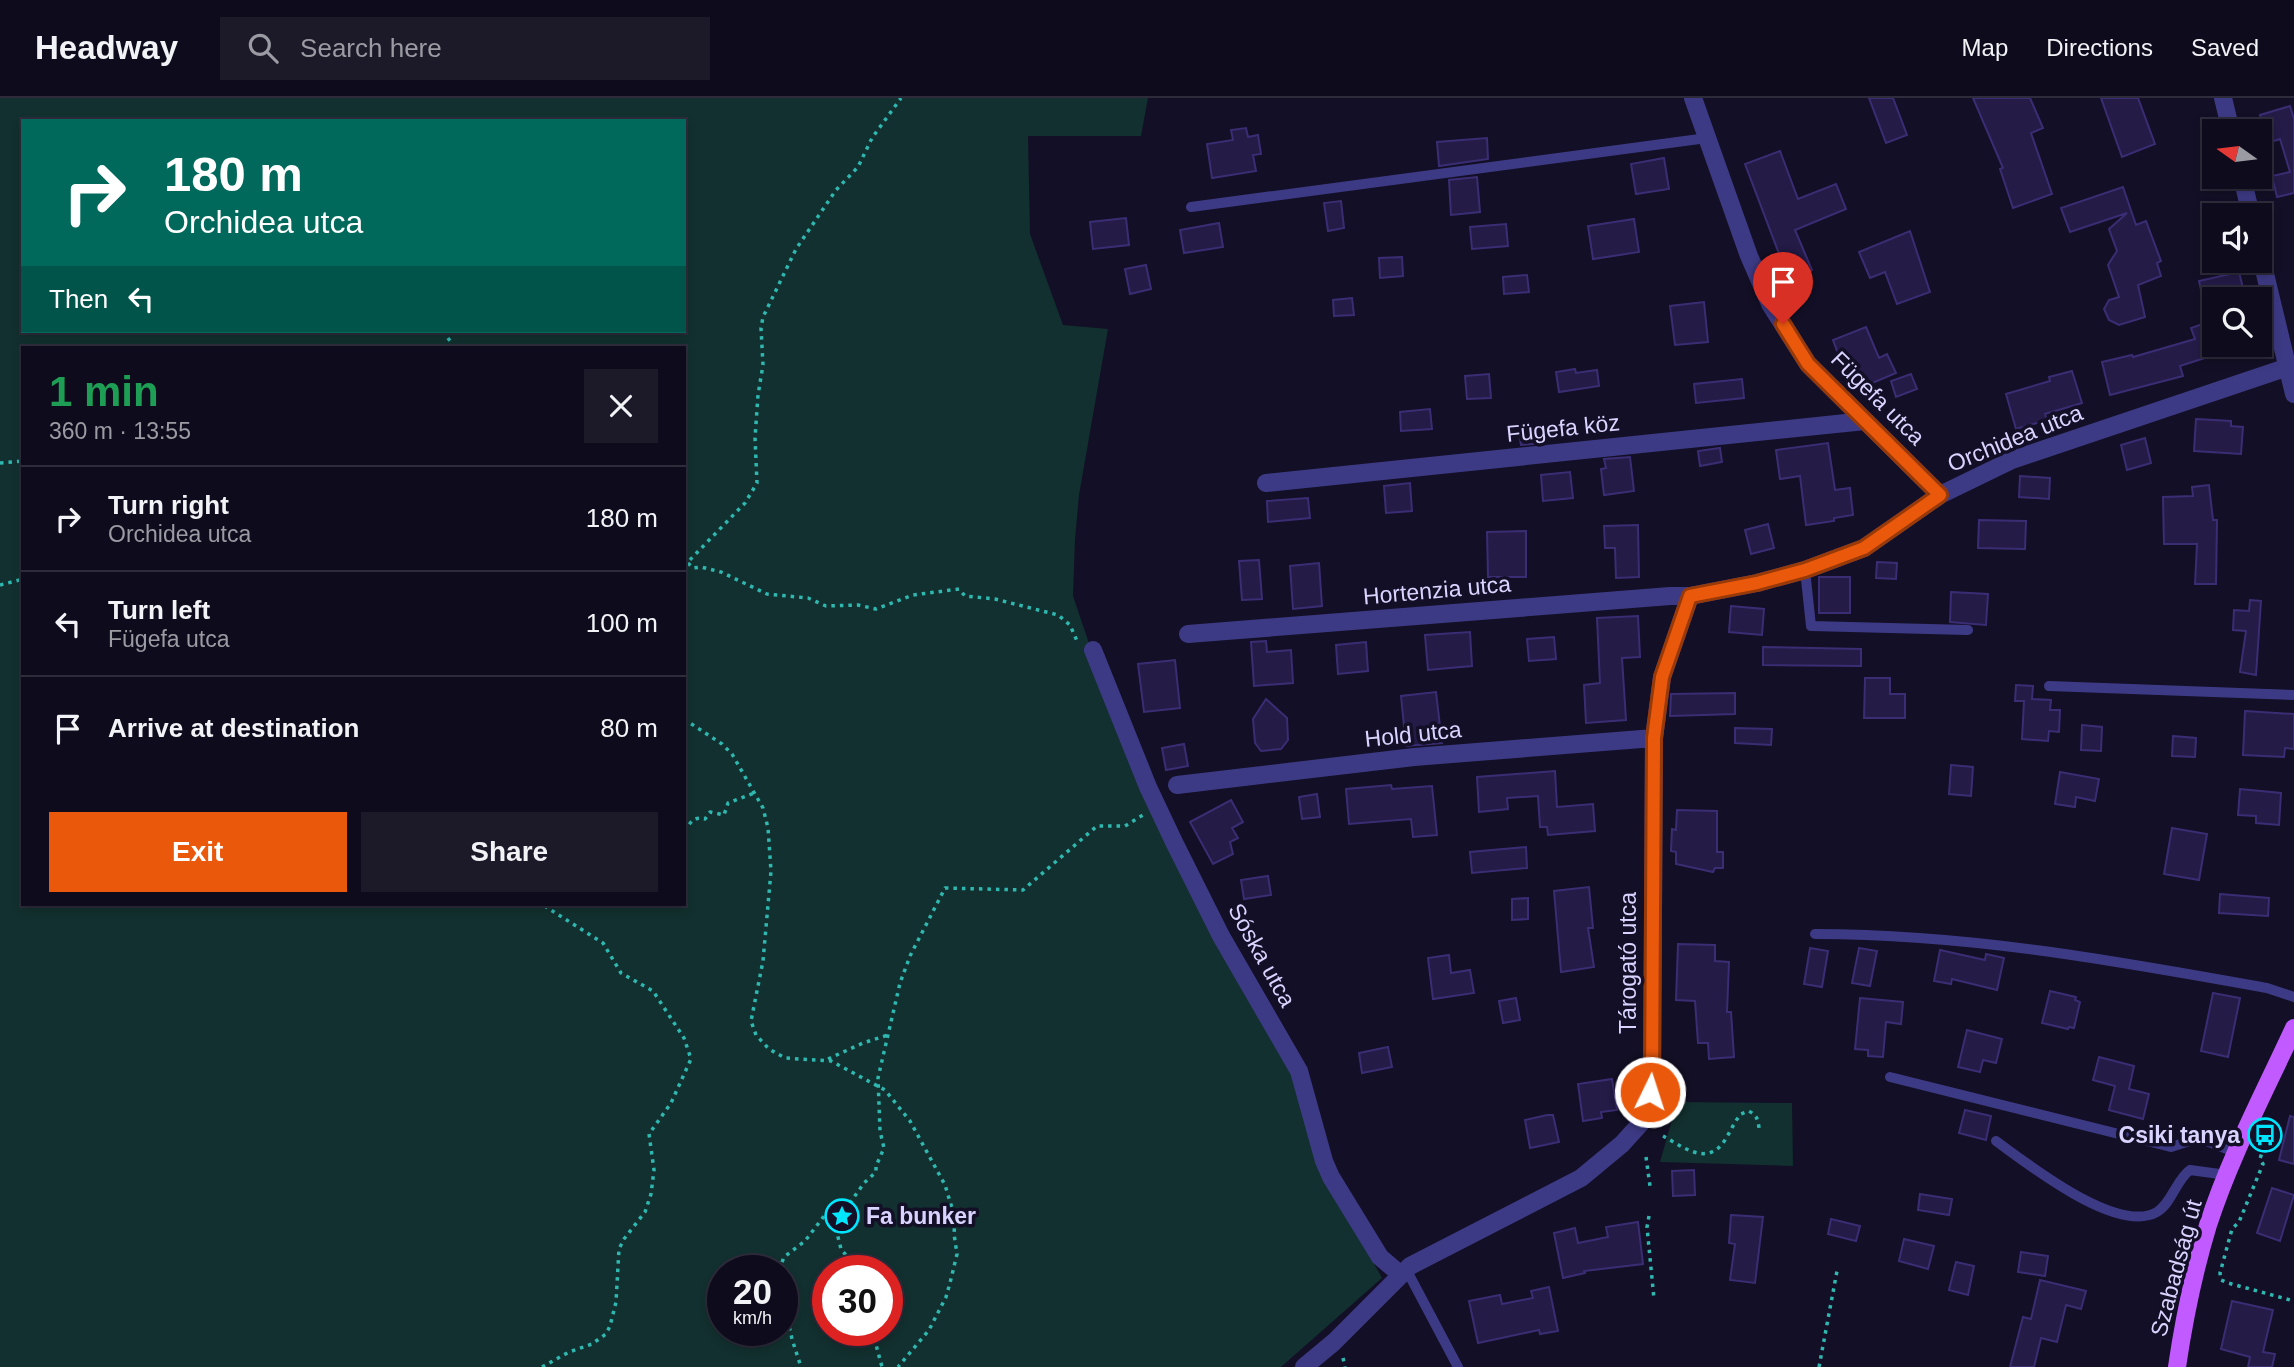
<!DOCTYPE html>
<meta charset="utf-8">
<style>
body{margin:0;font-family:Arial,sans-serif;background:#1c1929;color:#f1f3f6;height:100vh;display:flex;flex-direction:column;font-size:26px;white-space:nowrap}
*{box-sizing:border-box;margin:0}
p{font-size:23px;color:#9b9ba3}
.icon{flex:none;width:38px;height:38px;fill:none;stroke:currentColor;stroke-width:2;stroke-linecap:round;stroke-linejoin:round}
.map{position:relative;flex:1;overflow:hidden}
.sheet{position:absolute;left:21px;top:248px;width:665px;height:560px;display:flex;flex-direction:column;background:#0e0b1c;border-radius:0px;box-shadow:0 4px 10px #0003,0 0 0 2px #2e2b3b}
.sheet>*{flex:none}
.top-card{position:absolute;left:21px;top:21px;width:665px;height:214px;border-radius:0px;box-shadow:0 4px 10px #0003,0 0 0 2px #2e2b3b;background:#00695c;color:#fff;overflow:hidden}
.needle{width:46px;rotate:284deg}
.tools{position:absolute;left:2202px;top:21px;display:grid;gap:14px}
.tools a{display:grid;place-items:center;width:70px;height:70px;border-radius:0px;background:#0e0b1c;box-shadow:0 4px 10px #0003,0 0 0 2px #2e2b3b;font-size:35px}
.speed{position:absolute;left:707px;top:1157px;display:flex;gap:14px;font-size:35px;font-weight:700;text-align:center}
.speed>*{display:grid;place-content:center;width:91px;height:91px;border-radius:50%;background:#0e0b1c;box-shadow:0 4px 10px #0003,0 0 0 2px #2e2b3b;line-height:1}
.speed small{font-size:18px;font-weight:400}
.speed .limit{border:10px solid #d22;background:#fff;color:#111}
.pin{position:absolute;display:grid;place-items:center;width:60px;height:60px;color:#fff;margin:-72px -30px;border-radius:50% 50% 50% 0;rotate:-45deg;box-shadow:0 0 7px #0007}
.pin .icon{rotate:45deg}
.me{position:absolute;width:77px;margin:-38px;rotate:4deg;stroke-linejoin:round;filter:drop-shadow(0 0 5px #0008)}
.turn{display:flex;align-items:center;gap:24px;height:147px;padding:0 28px;font-size:32px}
.turn .icon{width:91px;height:91px;stroke-width:2.5}
.turn b{display:block;font-size:49px;line-height:60px}
.then{display:flex;align-items:center;height:66px;padding:0 28px;background:#0003;gap:14px;font-size:26px}
.round{display:grid;place-items:center;flex:none;width:74px;height:74px;border-radius:0px;background:#1c1929}
.summary{display:flex;align-items:center;justify-content:space-between;height:119px;padding:0 28px}
h1{font-size:42px;font-weight:800;line-height:52px;color:#1e9e55}
.cta{display:flex;gap:14px;margin-top:auto;padding:14px 28px}
.cta a{flex:1;height:80px;border-radius:0px;background:#ea580c;color:#fff;font-size:28px;font-weight:800;line-height:80px;text-align:center}
.cta a+a{background:#1c1929;color:#f1f3f6}
ul{padding:0;list-style:none}
li{display:flex;align-items:center;gap:21px;height:105px;padding:0 28px;border-top:2px solid #2e2b3b}
li div{flex:1}
li b{display:block;font-size:26px}
li em{font-style:normal}
header{display:flex;align-items:center;gap:42px;box-sizing:border-box;height:98px;padding:0 35px;background:#0e0b1c;border-bottom:2px solid #2e2b3b}
header strong{font-size:33px}
nav{display:flex;gap:38px;margin-inline-start:auto;font-size:24px}
.search{width:490px;height:63px;background:#1c1929;display:flex;align-items:center;gap:18px;box-sizing:border-box;padding:0 24px;border-radius:0px;color:#9b9ba3;font-size:26px}
.map>svg:first-child{display:block}
.green{fill:#12302f;fill-rule:evenodd}
.building{fill:#241b47;stroke:#3b2d73;stroke-width:2}
.lines{fill:none;stroke-linecap:round;stroke-linejoin:round}
.path{stroke:#2fb8b0;stroke-width:3.5;stroke-dasharray:3.5 5;stroke-linecap:butt}
.service{stroke:#3d3a85;stroke-width:10}
.minor{stroke:#3d3a85;stroke-width:18}
.primary{stroke:#c25bff;stroke-width:18}
.route-casing{stroke:#983908;stroke-width:18}
.route{stroke:#ea580c;stroke-width:12}
.labels{text-anchor:middle;dominant-baseline:central;stroke-width:7;stroke-linejoin:round;paint-order:stroke}
.street-label{font-size:23px;fill:#d9d4ff;stroke:#130f26}
.poi-label{font-size:23px;font-weight:bold;fill:#d9d4ff;stroke:#130f26;text-anchor:end}
</style>
<header>
<strong>Headway</strong>
<div class="search"><svg class="icon" aria-label="search" viewBox="0 0 24 24"><circle cx="10" cy="10" r="6"/><path d="M15 15l6 6"/></svg>Search here</div>
<nav><a>Map</a><a>Directions</a><a>Saved</a></nav>
</header>
<div class="map">
<svg width="2294" height="1269" viewBox="0 0 2294 1269">
<rect width="100%" height="100%" fill="#130f26"/>
<path class="green" d="M0 0H1148L1141 38H1028L1030 136 1063 227 1108 231 1079 397 1075 441 1073 498 1092 554 1301 992 1318 1065 1382 1180 1281 1269H0ZM23 23H684V233H23ZM23 250H684V807H23ZM723 1172H782V1232H723ZM828 1172H887V1232H828Z
M1677 1004 1792 1005 1793 1068 1660 1064Z"/>
<path class="building" d="M1869 0H1893L1907 37 1886 45Z
M1973 0H2030L2043 30 2031 35 2052 96 2013 110 2000 71 2003 70Z
M2101 0H2138L2155 46 2122 59Z
M2290 8 2294 21V95L2277 99 2272 78 2290 74 2280 41 2268 45 2260 17Z
M1246 30 1248 39 1258 37 1261 56 1253 57 1256 73 1212 80 1207 46 1233 42 1231 32Z
M1487 40 1488 61 1439 68 1437 44Z
M1780 53 1798 101 1836 86 1846 111 1795 132 1812 172 1789 182 1745 66Z
M1664 60 1669 91 1636 96 1631 66Z
M1477 79 1480 114 1451 117 1449 82Z
M2123 89 2136 127 2146 123 2161 163 2157 165 2161 178 2138 187 2145 219 2119 227 2109 222 2104 211 2109 202 2119 199 2108 167 2117 153 2109 131 2127 115 2070 134 2061 110Z
M1341 103 1344 130 1328 133 1324 105Z
M1126 120 1129 147 1093 151 1090 124Z
M1634 121 1639 154 1593 161 1588 128Z
M1219 125 1223 149 1184 155 1180 132Z
M1506 126 1508 148 1472 151 1470 129Z
M1910 133 1930 194 1897 206 1885 174 1870 180 1859 154Z
M1402 159 1403 178 1380 180 1379 160Z
M1146 167 1151 191 1130 196 1125 171Z
M2239 174 2243 190 2203 200 2199 183Z
M1527 177 1529 194 1504 196 1503 179Z
M1352 200 1354 217 1334 218 1333 202Z
M1704 204 1708 244 1675 247 1670 208Z
M2214 222V257L2180 268 2183 278 2110 297 2102 264 2132 257 2133 259 2195 241 2191 230Z
M1866 229 1879 260 1887 256 1896 275 1863 289 1849 257 1840 261 1833 242Z
M1575 271 1576 275 1597 272 1599 288 1559 294 1556 274Z
M2072 273 2082 305 2045 316 2047 322 2016 331 2006 296 2050 283 2049 279Z
M1489 276 1491 300 1467 301 1465 278Z
M1911 276 1917 291 1896 299 1891 283Z
M1742 281 1744 300 1696 305 1694 286Z
M1430 311 1432 331 1401 333 1400 314Z
M2196 321 2231 323V328L2243 329 2241 356 2194 353Z
M1543 331 1545 345 1521 347 1519 335Z
M2145 340 2151 365 2127 372 2121 347Z
M1828 345 1835 392 1850 390 1853 417 1834 420V423L1806 427 1800 378 1780 381 1776 352Z
M1720 350 1722 364 1700 368 1698 353Z
M1630 359 1634 393 1604 397 1601 371 1606 370 1604 361Z
M1570 374 1573 400 1543 403 1541 377Z
M2020 378 2050 380 2049 401 2019 399Z
M1410 385 1412 413 1386 415 1384 388Z
M2209 387 2213 422H2217L2216 486H2195L2197 446H2164L2163 399 2193 398 2192 389Z
M1308 400 1310 420 1268 424 1267 403Z
M1979 422 2026 423 2025 451 1978 450Z
M1768 426 1774 450 1751 456 1745 432Z
M1638 427 1639 479 1616 480 1615 450H1605L1604 428Z
M1526 433V479H1488L1487 434Z
M1259 462 1262 501 1242 502 1239 463Z
M1877 464 1897 465 1896 481 1876 480Z
M1319 465 1322 508 1293 511 1290 468Z
M1819 479H1850V515H1819Z
M1951 494 1988 496 1986 527 1950 524Z
M2250 502 2261 503 2256 577 2240 574 2246 533 2233 532 2234 512 2249 513Z
M1731 508 1764 511 1762 537 1729 534Z
M1638 518 1640 559 1622 560 1626 622 1586 625 1584 587 1600 585 1597 520Z
M1470 534 1472 568 1428 572 1425 537Z
M1554 539 1556 561 1529 563 1527 541Z
M1266 543 1267 554 1291 552 1293 585 1254 588 1251 544Z
M1366 544 1368 573 1338 576 1336 547Z
M1763 549 1861 551V568L1763 567Z
M1175 562 1180 610 1144 614 1138 566Z
M1865 580H1890V596H1905V620H1864Z
M2016 587 2033 588 2032 601 2051 602 2050 612H2060L2059 634 2049 633 2048 643 2022 641 2024 603H2015Z
M1436 594 1442 645 1406 648 1401 598Z
M1735 595V616L1670 618 1671 596Z
M1266 601 1287 620 1288 642 1281 651 1261 653 1255 645 1253 621Z
M2245 613 2294 616V651L2285 650 2284 659 2243 657Z
M2082 627 2102 629 2101 653 2081 652Z
M1735 630 1772 631 1771 647 1735 645Z
M2173 638 2196 640 2195 659 2172 658Z
M1184 646 1188 668 1166 672 1162 650Z
M1951 667 1973 669 1971 698 1949 696Z
M1555 673 1557 709 1593 706 1595 733 1548 737 1547 729H1540L1538 698 1507 700 1508 711 1479 714 1477 679Z
M2060 674 2099 681 2095 703 2076 699 2075 709 2055 706Z
M1391 687 1392 691 1432 688 1437 737 1413 739 1411 721 1349 726 1346 691Z
M2240 691 2281 695 2279 727 2256 725V718L2238 717Z
M1317 696 1320 719 1302 721 1299 699Z
M1231 702 1243 724 1232 730 1238 740 1230 744 1233 756 1213 766 1190 724Z
M1677 712 1717 713V754H1723V770H1715L1713 774 1676 766V754L1671 753 1672 731 1676 732Z
M2172 730 2207 736 2199 782 2164 776Z
M1526 749 1527 770 1472 775 1470 754Z
M1268 778 1271 797 1244 801 1241 782Z
M1589 789 1593 830H1588L1594 869 1561 874 1554 793Z
M2220 796 2269 800 2268 818 2219 815Z
M1528 800V821L1512 822V801Z
M1678 846 1715 847V863L1729 864 1727 914H1731L1734 959 1709 961 1708 945H1698L1695 903 1676 902Z
M1810 850 1828 853 1822 889 1804 886Z
M1859 850 1877 853 1870 888 1852 885Z
M1940 852 1985 862 1986 856 2004 860 1997 892 1952 881 1951 886 1934 883Z
M1449 857 1451 875 1470 872 1474 895 1433 901 1428 860Z
M2050 893 2076 899 2075 902 2080 904 2074 930 2069 929 2068 931 2042 925Z
M2213 895 2240 900 2228 959 2201 953Z
M1516 900 1520 922 1503 925 1499 903Z
M1860 900 1903 904 1901 926 1886 924 1883 959 1868 958V952L1855 951Z
M1967 932 2002 941 1996 965 1983 962 1980 974 1958 969Z
M1388 949 1392 969 1362 975 1359 955Z
M2099 959 2134 968 2129 991 2149 996 2143 1021 2109 1012 2115 988 2093 982Z
M1612 981 1617 1012 1601 1014 1602 1020 1583 1023 1578 986Z
M1965 1012 1991 1018 1986 1042 1959 1035Z
M1547 1017H1553L1559 1044 1530 1050 1525 1022Z
M2290 1018 2294 1019V1066L2279 1062Z
M1694 1072 1695 1097 1673 1098 1672 1073Z
M2272 1090 2294 1097 2280 1143 2257 1135Z
M1920 1096 1952 1101 1949 1117 1918 1112Z
M1731 1117 1763 1119 1755 1185 1730 1182 1735 1146 1729 1145Z
M1831 1121 1860 1128 1856 1143 1828 1136Z
M1638 1124 1643 1166 1584 1173 1585 1175 1563 1180 1554 1135 1575 1130 1578 1145 1608 1139 1606 1129Z
M1904 1141 1934 1148 1928 1171 1899 1163Z
M2021 1154 2048 1158 2045 1178 2018 1174Z
M1956 1164 1974 1168 1968 1197 1949 1192Z
M2040 1182 2086 1193 2081 1211 2066 1207 2057 1244 2041 1240 2034 1269H2010L2023 1219 2031 1221Z
M1549 1189 1558 1233 1540 1236 1539 1232 1478 1245 1469 1203 1500 1197 1502 1206 1533 1200 1531 1193Z
M2232 1203 2273 1212 2263 1254 2275 1256 2272 1269H2248L2250 1259 2221 1251Z"/>
<g class="lines">
<path class="path" d="M443 233 455 250
M0 365 23 363
M688 465 693 470 701 469 721 474 767 496 808 500 826 508 858 507 876 511 913 497 959 491 965 498 995 501 1058 517 1070 527 1077 543
M684 468 745 405 757 385 755 340 758 297 763 267 761 230 763 219 796 151 836 92 858 69 872 40 901 0
M0 487 23 481
M684 621 722 646 732 656 763 710 768 730 771 773 763 863 751 923 756 937 769 951 785 960 831 963 885 992 910 1023 945 1087 955 1120 954 1136 957 1156 950 1185 946 1199 929 1232 898 1269
M684 733C692 724 692 718 705 721L710 714 724 717 728 705 754 695
M828 961 863 945 888 937
M2271 1024 2260 1061 2263 1066 2239 1124 2232 1131 2220 1175 2221 1182 2228 1185 2294 1203
M1663 1038C1682 1048 1705 1068 1723 1045 1730 1035 1734 1024 1741 1016L1749 1013C1757 1018 1758 1021 1759 1030
M1646 1059 1650 1088
M826 1116 837 1135 841 1151 849 1161 854 1172
M1649 1118 1647 1129 1654 1201
M779 1172 784 1159 805 1143 828 1113 841 1105H850L864 1085 876 1074V1068L884 1050 880 1033 878 980 900 885 910 858 945 790 1023 792 1097 728H1125L1143 717
M782 1196 792 1241 801 1269
M872 1232 882 1269
M1343 1260 1345 1269
M542 1269 569 1254 592 1246 606 1236 610 1228 616 1204 619 1151 624 1141 645 1114 651 1096 654 1072 649 1036 671 1005 691 961 684 940 653 893 621 875 603 845 543 807
M1819 1269 1837 1173"/>
<path class="service" d="M1191 109 1707 40
M1805 472 1811 528 1968 532
M2049 588 2294 597
M1815 836C1969 836 2117 863 2267 890L2294 899
M1890 979 2171 1049 2199 1040 2237 1055
M1996 1043C2028 1066 2117 1137 2157 1114 2172 1105 2176 1082 2190 1072L2227 1077
M1406 1171 1458 1269"/>
<path class="minor" d="M1693 0 1749 158 1770 206 1808 266 1940 397
M2223 0 2231 33
M2242 79 2251 117
M2259 151 2294 296
M1266 385 1865 323
M1188 536 1670 498H1690L1757 485 1805 472 1864 450 1940 397 2012 362 2288 269
M1093 552 1148 689 1174 744 1221 838 1299 973 1324 1063 1331 1079 1380 1159 1400 1176
M1177 687 1414 659 1654 640
M1304 1269 1334 1244 1410 1168 1581 1080 1622 1046 1641 1025 1652 986 1654 640 1662 579 1690 498"/>
<path class="primary" d="M2177 1269C2184 1221 2194 1173 2208 1127 2230 1059 2264 995 2294 930"/>
</g>
<g class="lines">
<defs>
<path id="route" d="M1650 994 1652 986 1654 640 1662 579 1690 498 1757 485 1805 472 1864 450 1940 397 1808 266 1783 226"/>
</defs>
<use href="#route" class="route-casing"/>
<use href="#route" class="route"/>
</g>
<defs>
<symbol id="bus-ring" viewBox="-11 -11 22 22"><circle r="9.5" fill="#130f26" stroke="#00e5ff" stroke-width="1.5"/><path d="M-5-6H5V4H4V6H2V4H-2V6H-4V4H-5ZM-3.5-4V0h7V-4ZM-3.5 1.2v1.5H-2V1.2ZM2 1.2v1.5H3.5V1.2Z" fill="#00e5ff"/></symbol>
<symbol id="sight-ring" viewBox="-11 -11 22 22"><circle r="9.5" fill="#130f26" stroke="#00e5ff" stroke-width="1.5"/><path d="M0-6L1.8-2.2L6-1.7L2.9 1.2L3.7 5.4L0 3.3L-3.7 5.4L-2.9 1.2L-6-1.7L-1.8-2.2Z" fill="#00e5ff"/></symbol>
</defs>
<g fill-rule="evenodd">
<use href="#bus-ring" x="2246" y="1018" width="38" height="38"/>
<use href="#sight-ring" x="823" y="1099" width="38" height="38"/>
</g>
<g class="labels">
<g class="street-label">
<text transform="translate(1878 300) rotate(45)">Fügefa utca</text>
<text transform="translate(1563 330) rotate(-6)">Fügefa köz</text>
<text transform="translate(2015 340) rotate(-22)">Orchidea utca</text>
<text transform="translate(1437 492) rotate(-5)">Hortenzia utca</text>
<text transform="translate(1413 636) rotate(-6)">Hold utca</text>
<text transform="translate(1262 857) rotate(61)">Sóska utca</text>
<text transform="translate(1628 865) rotate(-90)">Tárogató utca</text>
<text transform="translate(2176 1170) rotate(-75)">Szabadság út</text>
</g>
<g class="poi-label">
<text x="2240" y="1037">Csiki tanya</text>
<text x="866" y="1118" text-anchor="start">Fa bunker</text>
</g>
</g>
</svg>
<div class="tools">
<a><svg class="needle" viewBox="-14 -14 28 28"><path d="M0-13l5 13h-10z" fill="#e53935"/><path d="M0 13l5-13h-10z" fill="#9b9ba3"/></svg></a>
<a><svg class="icon" aria-label="sound" viewBox="0 0 24 24"><path d="M4 9h4l5-4v14l-5-4H4zM17 9q2 3 0 6"/></svg></a>
<a><svg class="icon" aria-label="search" viewBox="0 0 24 24"><circle cx="10" cy="10" r="6"/><path d="M15 15l6 6"/></svg></a>
</div>
<div class="speed"><div>20<small>km/h</small></div><div class="limit">30</div></div>
<div class="pin" style="left:1783px;top:226px;background:#d93025"><svg class="icon" aria-label="arrive" viewBox="0 0 24 24"><path d="M6 21V4h12l-3 4 3 4H6"/></svg></div>
<svg class="me" style="left:1650px;top:994px" viewBox="-20 -20 40 40"><circle r="17" fill="#ea580c" stroke="#fff" stroke-width="3"/><path d="M0-11L8 9 0 5-8 9z" fill="#fff"/></svg>
<div class="top-card">
<div class="turn"><svg class="icon" aria-label="right" viewBox="0 0 24 24"><path d="M7 20v-9h11M14 6l5 5-5 5"/></svg><div><b>180 m</b>Orchidea utca</div></div>
<div class="then">Then<svg class="icon" aria-label="left" viewBox="0 0 24 24"><path d="M17 20v-9H6M10 6l-5 5 5 5"/></svg></div>
</div>
<section class="sheet">
<div class="summary"><div><h1>1 min</h1><p>360 m · 13:55</p></div><a class="round"><svg class="icon" aria-label="close" viewBox="0 0 24 24"><path d="M6 6l12 12M18 6L6 18"/></svg></a></div>
<ul>
<li><svg class="icon" aria-label="right" viewBox="0 0 24 24"><path d="M7 20v-9h11M14 6l5 5-5 5"/></svg><div><b>Turn right</b><p>Orchidea utca</p></div><em>180 m</em></li>
<li><svg class="icon" aria-label="left" viewBox="0 0 24 24"><path d="M17 20v-9H6M10 6l-5 5 5 5"/></svg><div><b>Turn left</b><p>Fügefa utca</p></div><em>100 m</em></li>
<li><svg class="icon" aria-label="arrive" viewBox="0 0 24 24"><path d="M6 21V4h12l-3 4 3 4H6"/></svg><div><b>Arrive at destination</b></div><em>80 m</em></li>
</ul>
<div class="cta"><a>Exit</a><a>Share</a></div>
</section>
</div>
